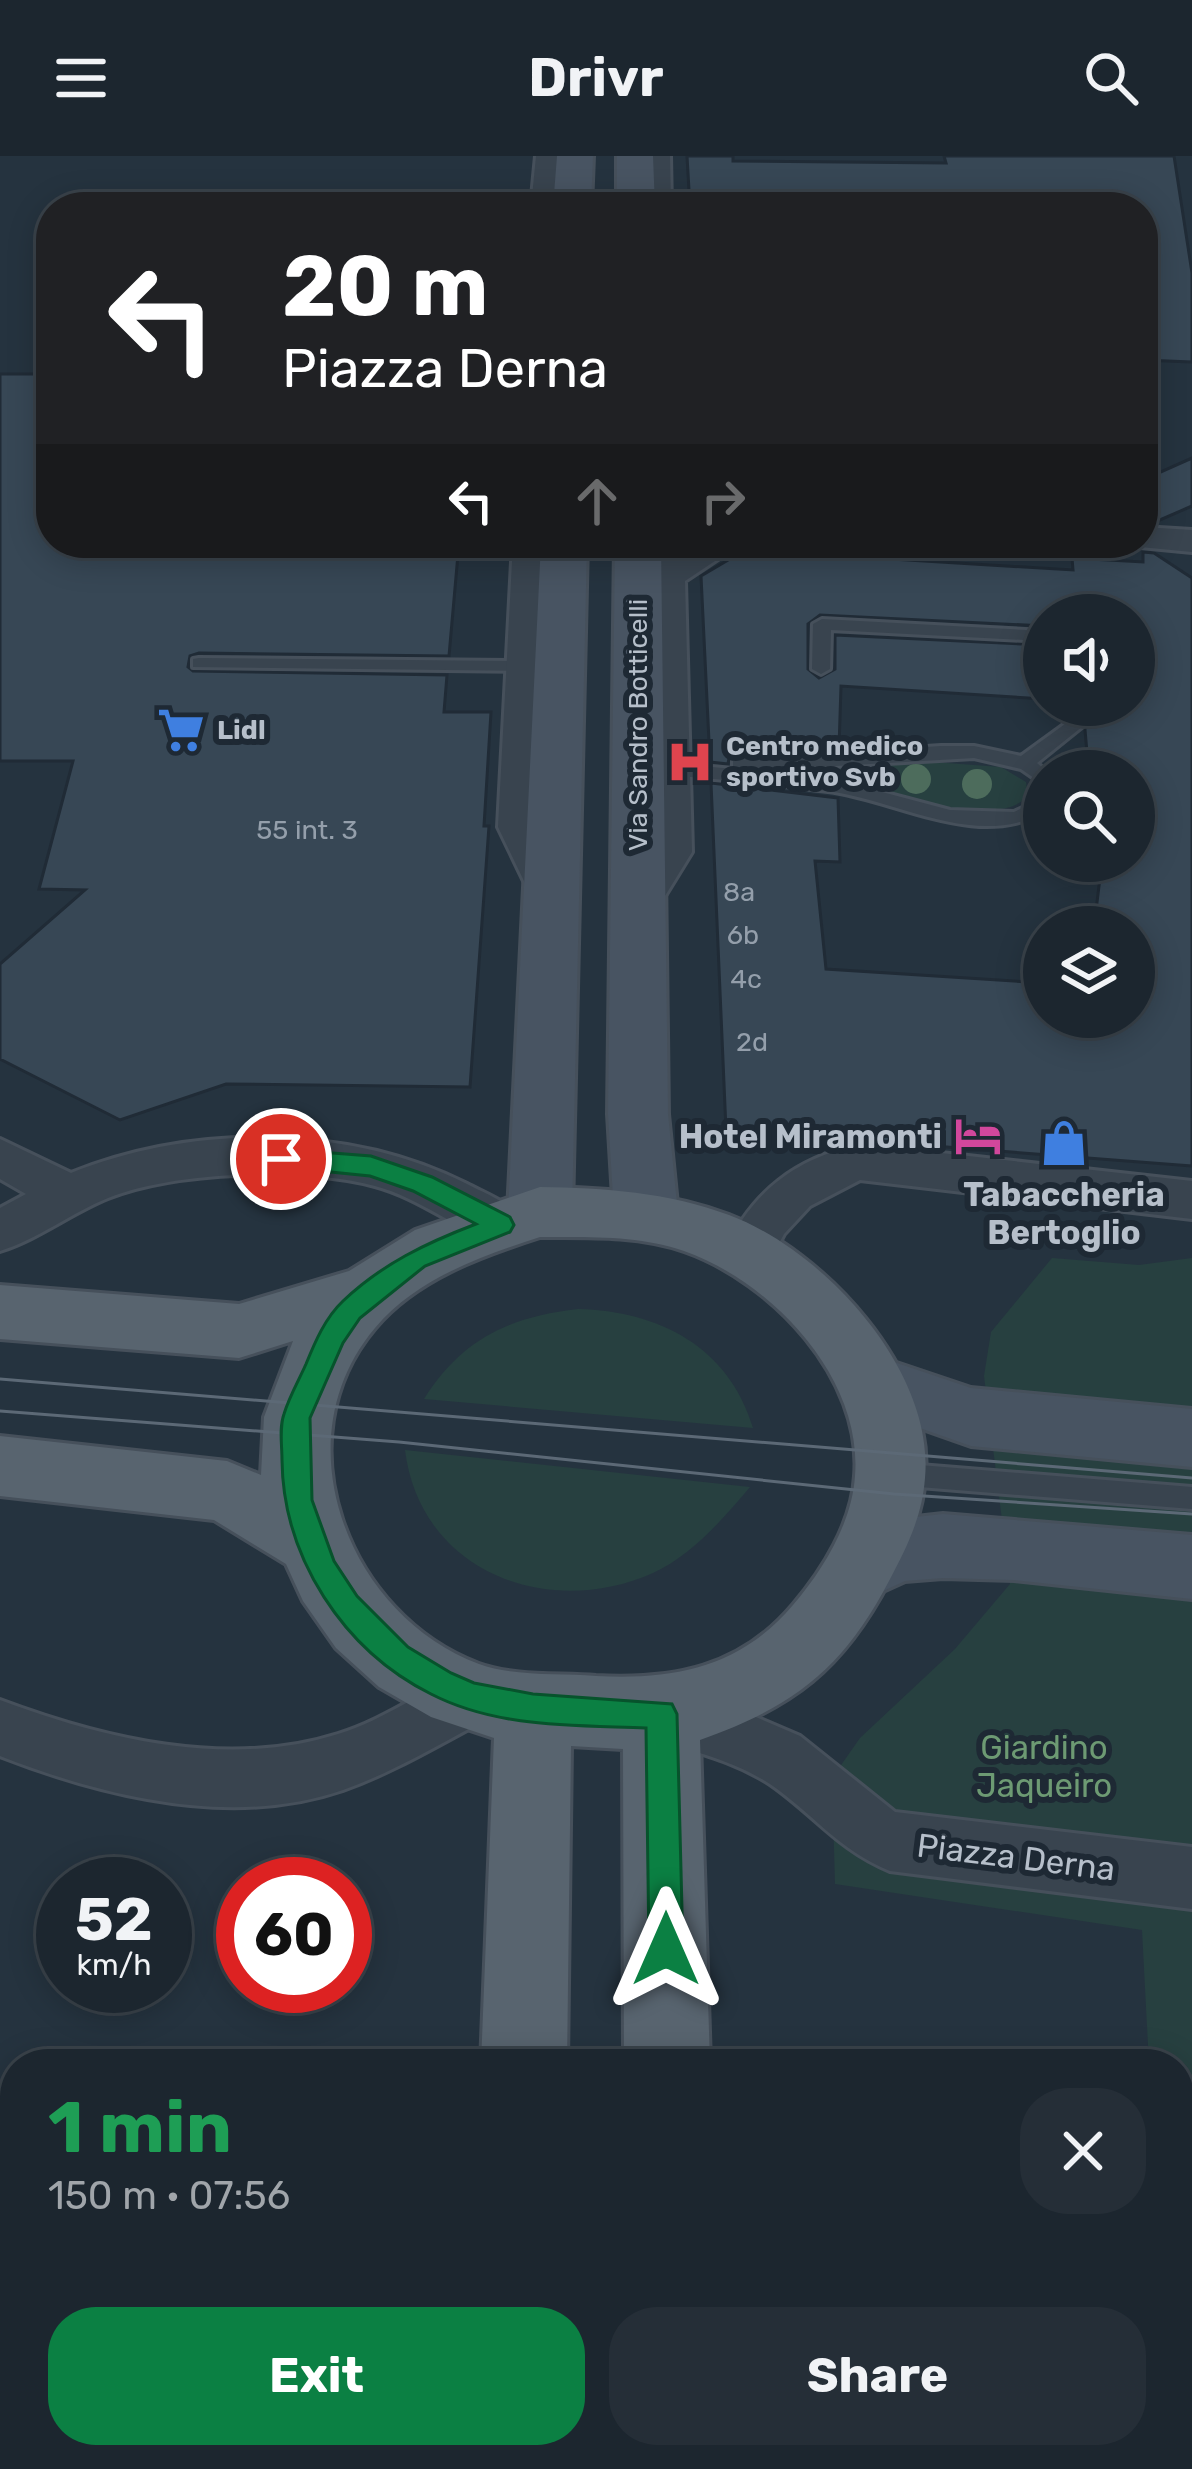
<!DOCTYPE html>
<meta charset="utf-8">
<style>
body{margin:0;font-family:Rubik,sans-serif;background:#252e37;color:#f1f3f6;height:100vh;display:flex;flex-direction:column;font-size:45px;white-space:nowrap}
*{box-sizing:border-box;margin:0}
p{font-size:39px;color:#a0a5aa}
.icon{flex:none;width:66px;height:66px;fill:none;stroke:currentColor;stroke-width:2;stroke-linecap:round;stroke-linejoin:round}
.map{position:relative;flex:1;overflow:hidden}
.side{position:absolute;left:0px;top:1893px;width:1194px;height:420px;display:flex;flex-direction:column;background:#1c262f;border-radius:48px 48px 0 0;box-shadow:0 6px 30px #0003,0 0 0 3px #3a434b}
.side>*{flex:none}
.guide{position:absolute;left:36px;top:36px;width:1122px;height:366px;border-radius:48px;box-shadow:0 6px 30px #0003,0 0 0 3px #3a434b;background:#202124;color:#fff;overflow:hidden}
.fabs{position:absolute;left:1023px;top:438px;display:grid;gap:24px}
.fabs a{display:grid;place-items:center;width:132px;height:132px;border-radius:50%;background:#1c262f;box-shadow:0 6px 30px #0003,0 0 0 3px #3a434b;font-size:60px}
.speed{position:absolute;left:36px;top:1701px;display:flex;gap:24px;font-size:60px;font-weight:700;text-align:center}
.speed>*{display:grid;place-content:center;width:156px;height:156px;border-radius:50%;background:#1c262f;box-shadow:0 6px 30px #0003,0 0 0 3px #3a434b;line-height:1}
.speed small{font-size:30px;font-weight:400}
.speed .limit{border:18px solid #d22;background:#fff;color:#111}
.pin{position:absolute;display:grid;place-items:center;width:102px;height:102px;color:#fff;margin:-51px;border:6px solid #fff;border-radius:50%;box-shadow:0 3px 12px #0007}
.me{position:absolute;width:132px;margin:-66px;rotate:0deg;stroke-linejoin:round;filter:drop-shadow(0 0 9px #0008)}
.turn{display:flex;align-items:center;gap:42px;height:252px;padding:0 48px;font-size:54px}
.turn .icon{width:156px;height:156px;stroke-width:2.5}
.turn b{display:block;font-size:84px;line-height:102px}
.lanes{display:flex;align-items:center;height:114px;padding:0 48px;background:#0003;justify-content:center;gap:60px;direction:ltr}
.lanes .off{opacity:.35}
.round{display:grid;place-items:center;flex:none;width:126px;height:126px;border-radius:48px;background:#252e37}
.head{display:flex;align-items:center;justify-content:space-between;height:204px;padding:0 48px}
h1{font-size:72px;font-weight:700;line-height:90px;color:#1e9e55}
.button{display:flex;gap:24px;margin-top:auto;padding:24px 48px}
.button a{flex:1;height:138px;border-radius:48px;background:#0b8043;color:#fff;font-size:48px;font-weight:700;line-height:138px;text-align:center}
.button a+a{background:#252e37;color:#f1f3f6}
header{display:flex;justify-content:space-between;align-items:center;height:156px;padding:0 48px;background:#1c262f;font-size:54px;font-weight:700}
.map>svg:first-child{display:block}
.green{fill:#274040}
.building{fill:#374755;stroke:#202b36;stroke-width:3}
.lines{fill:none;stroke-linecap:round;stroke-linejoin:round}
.service-casing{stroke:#46505b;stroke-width:6}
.minor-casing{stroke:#46505b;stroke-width:6}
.secondary-casing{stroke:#46505b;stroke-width:6}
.primary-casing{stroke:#46505b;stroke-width:6}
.service{fill:#39444f;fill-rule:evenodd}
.minor{fill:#39444f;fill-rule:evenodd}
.secondary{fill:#485462;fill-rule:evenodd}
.primary{fill:#58646f;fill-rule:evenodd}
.tram{stroke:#5c6976;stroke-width:3}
.tree{fill:#4d6c5c}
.route{fill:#0b8043;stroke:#07532c;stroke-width:3}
.labels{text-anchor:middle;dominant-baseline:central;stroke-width:12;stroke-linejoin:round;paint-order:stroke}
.far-street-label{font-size:27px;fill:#b6bfca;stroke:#1e2934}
.far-poi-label{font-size:27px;font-weight:bold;fill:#b6bfca;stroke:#1e2934;text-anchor:start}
.number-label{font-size:27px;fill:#949fab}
.poi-label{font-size:33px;font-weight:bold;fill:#b6bfca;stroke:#1e2934;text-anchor:end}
.park-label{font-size:33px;fill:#6d9a73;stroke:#1e2934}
.street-label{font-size:33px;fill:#b6bfca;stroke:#1e2934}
</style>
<header><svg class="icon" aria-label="menu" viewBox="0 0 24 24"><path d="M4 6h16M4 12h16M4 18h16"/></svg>Drivr<svg class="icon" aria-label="search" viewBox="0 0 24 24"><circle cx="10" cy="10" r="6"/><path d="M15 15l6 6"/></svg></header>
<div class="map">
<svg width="1192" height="2313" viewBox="0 0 1192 2313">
<rect width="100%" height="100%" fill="#25333f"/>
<path class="green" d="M920 605 1001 611 1026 626 1028 640C993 679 864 628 818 619V615Z
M1052 1102 1139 1109 1192 1102V2313H797L796 2298H1179V1908H1149L1142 1774 835 1728 832 1622 860 1582 955 1493 1010 1428 984 1220 991 1176Z
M578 1153C659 1155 729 1191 753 1272L424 1243C462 1183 509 1161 578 1153Z
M405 1294 750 1331C723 1363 692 1399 653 1417 548 1464 420 1416 405 1294Z"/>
<path class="building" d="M687 0H733V5L946 7 944 0H1174L1192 117V206L1143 204V51H690Z
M0 218H51V387H459L449 500 199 497 190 500 188 511 193 515 447 519 444 556H491L484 670H489L470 931 226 928 120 964 0 903V808L85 734 39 733 73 605H0Z
M1192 302V350L1153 367H1143V324Z
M757 387 860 390V401L1073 414 1072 402 1143 406V396L1154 397 1192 422V1010L726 974 711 627 838 642 840 706 815 705 826 813 1044 827V861H1134V771H1094L1102 705H1134V611L1088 608 1085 574 1087 549H1134V459H1044V470L820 459 808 468V513L819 522 835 513V479L1044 489V543L841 530 839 592 740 598 729 602 728 608 710 606 701 420Z"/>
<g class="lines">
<defs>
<path id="service" d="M822 463 1044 475V485L831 474 830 513 821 518 812 513 813 468Z
M199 502 523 505 532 510 523 515 193 511V503Z
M1064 549H1082L1083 570 1037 607 1046 615 1044 629 1021 613 974 602 750 615 833 623 950 654 1014 656 1044 642V656C977 694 897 644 828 635 775 628 722 624 670 619L661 613 670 607 733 613V605L740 603 941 590H974L1021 600 1065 568Z
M895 1307 1192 1331V1353L895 1329 886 1326 882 1318 886 1310Z"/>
<path id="minor" d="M536 0H564L561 51H531Z
M642 0H670L671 51H641Z
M1143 371 1192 374V396L1130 390 1143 387Z
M513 387H549L540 671 572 740 566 750 551 755 536 750 498 671Z
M648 387H684V395L698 387H742L685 425 692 696 652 761 637 766 622 761 615 751 650 696Z
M0 983 71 1017C193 968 349 968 467 1028 488 1039 514 1048 526 1069L518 1083 501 1088C457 1074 420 1042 375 1030 305 1011 176 1015 108 1042 71 1057 38 1083 0 1095V1052L26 1038 0 1023Z
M860 988 1192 1025V1063L860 1024 810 1050 784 1078 767 1110 749 1116 731 1110 724 1096C753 1035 795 1003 860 988Z
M472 1514 493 1522 501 1541 493 1560C443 1586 396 1615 343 1634 233 1672 105 1641 0 1600V1544C104 1583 228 1613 338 1578 385 1564 426 1532 472 1514Z
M661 1530 730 1550 800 1580 895 1656 1192 1691V1753L890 1715C837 1693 815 1659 770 1628 730 1602 684 1594 640 1577L632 1558 640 1539Z"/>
<path id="secondary" d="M557 0H593L591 51H553Z
M617 0H653L655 51H617Z
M541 387H587L572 1056 562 1073 540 1081 518 1073 508 1056Z
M615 387H661L668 958 678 1058 668 1075 646 1083 624 1075 614 1058 608 958Z
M870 1198 971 1232 1192 1253V1311L971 1290 846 1246 836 1226 846 1206Z
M943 1358 1192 1379V1443L1014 1424 943 1422 905 1425 861 1445 835 1436 825 1413 835 1390 898 1363Z"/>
<path id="primary" d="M540 1031C605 1032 667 1036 729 1059 823 1094 935 1214 925 1322 922 1361 907 1391 889 1425 843 1513 793 1551 700 1584L710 1908H624L623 1593 571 1590 567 1908H481L494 1582 431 1561 379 1531 336 1492 303 1445 286 1408 214 1364 0 1340V1280L227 1305 261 1319 264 1261 293 1185 239 1202 0 1183V1129L239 1148 349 1115 415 1074ZM540 1081C587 1081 639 1079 684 1095 772 1126 863 1222 855 1320 852 1367 823 1414 793 1449 740 1512 673 1524 596 1520 559 1517 515 1521 479 1508 348 1459 280 1284 375 1172 416 1123 481 1100 540 1081Z
M466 2298H562L561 2313H465Z
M623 2298H719V2313H623Z"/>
</defs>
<use href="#service" class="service-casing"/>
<use href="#minor" class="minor-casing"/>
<use href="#secondary" class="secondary-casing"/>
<use href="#primary" class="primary-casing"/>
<use href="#service" class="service"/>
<use href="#minor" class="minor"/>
<use href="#secondary" class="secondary"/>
<use href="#primary" class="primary"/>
<path class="tram" d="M0 1223 1192 1322
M0 1255 399 1286 894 1338 1192 1358"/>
</g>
<g class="tree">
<circle cx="916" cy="623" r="15"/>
<circle cx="977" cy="628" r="15"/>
</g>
<path class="route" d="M281 993 371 1000 432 1021 510 1061 514 1069 510 1076 425 1110 360 1162 343 1187 310 1262 312 1344 334 1405 357 1440 408 1491 451 1517 474 1527 533 1538 672 1548 677 1558 683 1793 678 1805 666 1810 654 1805 649 1793 646 1572C573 1569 497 1572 431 1538 343 1494 283 1401 282 1304 282 1289 279 1272 284 1258 289 1241 299 1224 306 1208 315 1186 325 1162 343 1145 382 1108 426 1087 476 1068L413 1035 370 1020 272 1010 268 1003Z"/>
<defs>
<symbol id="supermarket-bare" viewBox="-9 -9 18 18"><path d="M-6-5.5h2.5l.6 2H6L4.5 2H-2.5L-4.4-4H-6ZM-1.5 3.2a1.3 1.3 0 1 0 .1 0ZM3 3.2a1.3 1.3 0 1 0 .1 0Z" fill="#3f7fe0" stroke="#1e2934" stroke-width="2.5" paint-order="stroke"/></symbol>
<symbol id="hospital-bare" viewBox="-9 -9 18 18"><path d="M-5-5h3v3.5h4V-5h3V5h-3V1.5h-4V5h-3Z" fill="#e0444e" stroke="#1e2934" stroke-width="2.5" paint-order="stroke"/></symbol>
<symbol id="hotel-bare" viewBox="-9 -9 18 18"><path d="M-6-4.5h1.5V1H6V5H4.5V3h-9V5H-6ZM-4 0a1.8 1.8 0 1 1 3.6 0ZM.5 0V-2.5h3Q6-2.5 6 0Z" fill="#d1479c" stroke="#1e2934" stroke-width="2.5" paint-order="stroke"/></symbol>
<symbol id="shop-bare" viewBox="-9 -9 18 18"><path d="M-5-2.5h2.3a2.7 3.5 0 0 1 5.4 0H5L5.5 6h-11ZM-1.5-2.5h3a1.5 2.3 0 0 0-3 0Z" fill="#3f7fe0" stroke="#1e2934" stroke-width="2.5" paint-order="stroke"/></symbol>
</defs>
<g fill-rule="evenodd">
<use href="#supermarket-bare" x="148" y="541" width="66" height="66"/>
<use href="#hospital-bare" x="657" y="573" width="66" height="66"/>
<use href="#hotel-bare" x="945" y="947" width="66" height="66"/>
<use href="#shop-bare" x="1031" y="954" width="66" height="66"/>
</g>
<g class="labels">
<g class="far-street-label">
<text transform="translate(638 569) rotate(-90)">Via Sandro Botticelli</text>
</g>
<g class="far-poi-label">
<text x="217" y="574">Lidl</text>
<text x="726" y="590">Centro medico<tspan x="726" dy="31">sportivo Svb</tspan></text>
</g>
<g class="number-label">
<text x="307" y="674">55 int. 3</text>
<text x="739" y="736">8a</text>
<text x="743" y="779">6b</text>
<text x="746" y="823">4c</text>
<text x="752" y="886">2d</text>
</g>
<g class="poi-label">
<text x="942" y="980">Hotel Miramonti</text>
<text x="1064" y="1038" text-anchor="middle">Tabaccheria<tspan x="1064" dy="38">Bertoglio</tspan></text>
</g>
<g class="park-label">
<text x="1044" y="1591">Giardino<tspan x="1044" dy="38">Jaqueiro</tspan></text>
</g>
<g class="street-label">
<text transform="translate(1016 1701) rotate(7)">Piazza Derna</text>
</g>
</g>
</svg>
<div class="fabs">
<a><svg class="icon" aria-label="sound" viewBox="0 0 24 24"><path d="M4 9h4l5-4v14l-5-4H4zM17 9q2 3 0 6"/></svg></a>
<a><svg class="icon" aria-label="search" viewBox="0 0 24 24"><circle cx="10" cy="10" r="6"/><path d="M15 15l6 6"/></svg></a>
<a><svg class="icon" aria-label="layers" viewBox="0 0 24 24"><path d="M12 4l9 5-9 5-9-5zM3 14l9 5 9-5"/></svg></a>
</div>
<div class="speed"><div>52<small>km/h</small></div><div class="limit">60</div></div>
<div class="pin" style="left:281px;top:1003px;background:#d93025"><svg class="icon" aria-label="arrive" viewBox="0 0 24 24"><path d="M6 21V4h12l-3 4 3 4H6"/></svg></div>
<svg class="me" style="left:666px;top:1793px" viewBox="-20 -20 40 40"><path d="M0-17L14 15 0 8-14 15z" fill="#0b8043" stroke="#fff" stroke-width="4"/></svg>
<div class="guide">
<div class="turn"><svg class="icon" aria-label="left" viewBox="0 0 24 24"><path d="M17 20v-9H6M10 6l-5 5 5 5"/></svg><div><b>20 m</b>Piazza Derna</div></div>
<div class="lanes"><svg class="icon" aria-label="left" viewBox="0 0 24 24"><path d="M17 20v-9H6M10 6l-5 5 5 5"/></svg><svg class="icon off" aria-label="ahead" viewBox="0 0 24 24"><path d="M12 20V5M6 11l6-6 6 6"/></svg><svg class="icon off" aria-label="right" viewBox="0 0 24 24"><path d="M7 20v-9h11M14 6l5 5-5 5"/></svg></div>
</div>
<section class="side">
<div class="head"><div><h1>1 min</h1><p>150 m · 07:56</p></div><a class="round"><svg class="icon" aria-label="close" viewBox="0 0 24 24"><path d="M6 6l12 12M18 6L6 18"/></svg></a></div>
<div class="button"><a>Exit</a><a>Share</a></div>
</section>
</div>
